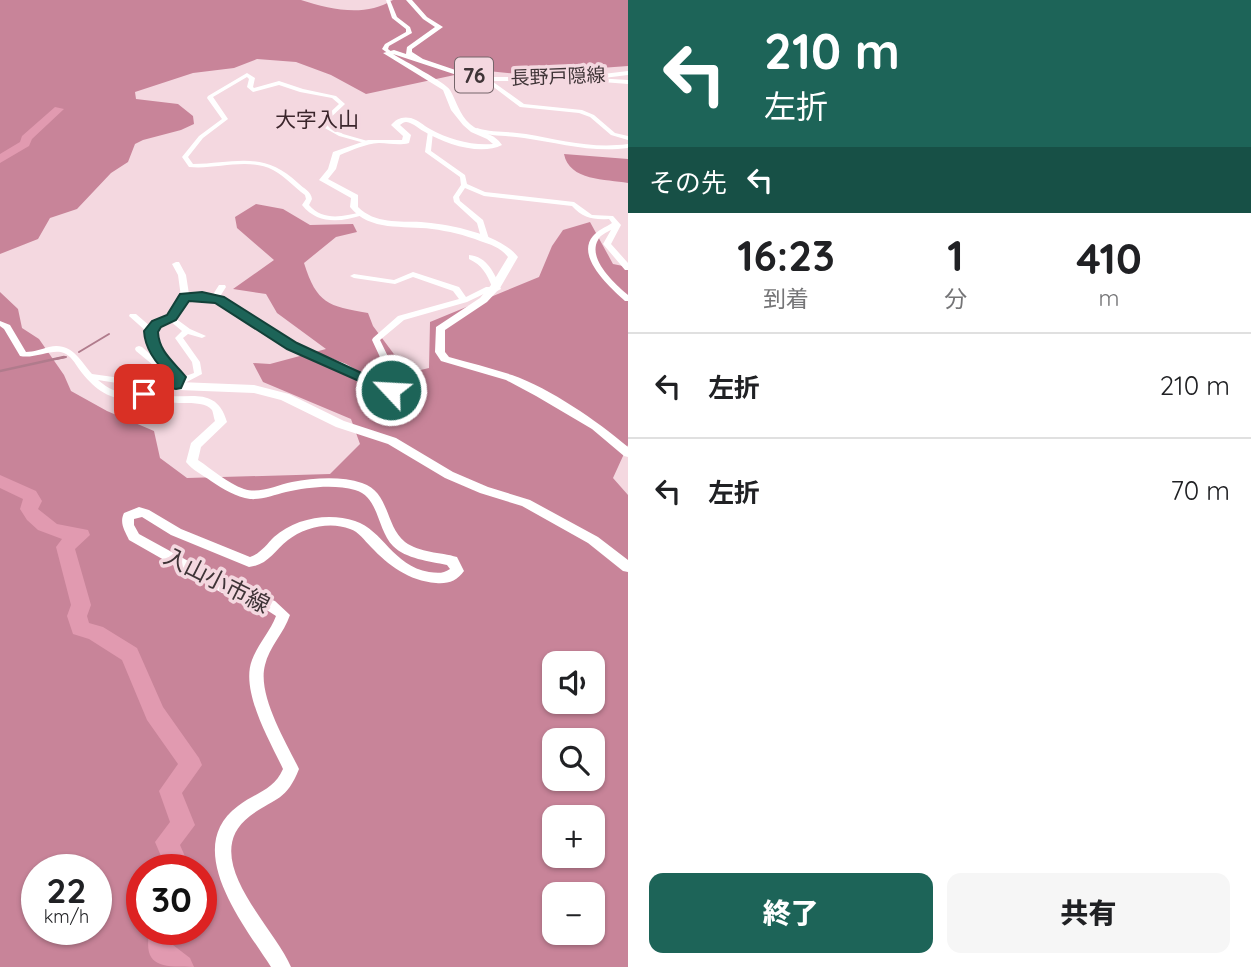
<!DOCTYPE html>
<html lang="ja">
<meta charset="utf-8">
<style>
body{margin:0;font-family:Quicksand,"Noto Sans JP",sans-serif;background:#f6f6f6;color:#202124;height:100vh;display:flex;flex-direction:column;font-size:26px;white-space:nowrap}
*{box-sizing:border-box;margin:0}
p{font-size:23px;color:#757577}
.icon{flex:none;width:38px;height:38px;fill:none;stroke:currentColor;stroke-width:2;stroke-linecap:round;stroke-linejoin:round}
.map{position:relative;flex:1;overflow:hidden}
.drawer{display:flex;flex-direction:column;background:#fff;width:623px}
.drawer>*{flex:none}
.guide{background:#1d6458;color:#fff;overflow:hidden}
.fabs{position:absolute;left:542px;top:651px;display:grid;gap:14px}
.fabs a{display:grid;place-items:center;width:63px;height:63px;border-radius:14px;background:#fff;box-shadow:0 2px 5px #0004;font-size:35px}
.speed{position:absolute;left:21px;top:854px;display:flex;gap:14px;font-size:35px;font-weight:700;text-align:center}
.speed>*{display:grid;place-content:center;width:91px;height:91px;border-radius:50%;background:#fff;box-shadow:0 2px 5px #0004;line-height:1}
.speed small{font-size:18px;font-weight:400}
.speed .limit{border:10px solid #d22;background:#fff;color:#111}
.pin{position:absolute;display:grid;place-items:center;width:60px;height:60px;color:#fff;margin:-30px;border-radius:14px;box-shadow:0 4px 10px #0006}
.me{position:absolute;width:77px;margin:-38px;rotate:295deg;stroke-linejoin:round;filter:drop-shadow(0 0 5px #0008)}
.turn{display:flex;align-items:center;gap:24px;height:147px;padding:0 21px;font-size:32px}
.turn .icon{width:91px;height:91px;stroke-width:2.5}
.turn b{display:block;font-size:49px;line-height:60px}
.then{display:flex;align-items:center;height:66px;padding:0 21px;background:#0003;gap:14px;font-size:26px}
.eta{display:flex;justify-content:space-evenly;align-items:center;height:119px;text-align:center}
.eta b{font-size:42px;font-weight:800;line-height:49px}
.primary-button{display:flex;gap:14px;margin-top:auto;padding:14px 21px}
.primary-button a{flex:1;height:80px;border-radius:14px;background:#1d6458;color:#fff;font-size:28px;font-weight:800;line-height:80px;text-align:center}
.primary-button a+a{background:#f6f6f6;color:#202124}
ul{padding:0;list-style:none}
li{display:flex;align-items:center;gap:21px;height:105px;padding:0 21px;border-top:2px solid #e0e0e0}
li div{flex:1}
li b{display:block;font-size:26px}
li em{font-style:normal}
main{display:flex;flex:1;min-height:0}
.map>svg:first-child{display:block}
.forest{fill:#c88499;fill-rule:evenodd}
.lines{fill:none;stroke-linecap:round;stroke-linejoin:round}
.stream-far1{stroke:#b07b8c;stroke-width:2}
.stream{stroke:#b07b8c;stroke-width:2.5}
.river{fill:#e19ab0;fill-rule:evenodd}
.minor{fill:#fff;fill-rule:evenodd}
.major{fill:#fff;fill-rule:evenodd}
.route{fill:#1d6458;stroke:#134139;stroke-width:2}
.labels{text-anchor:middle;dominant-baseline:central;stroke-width:7;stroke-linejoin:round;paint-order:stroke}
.far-street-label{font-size:19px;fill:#3f3437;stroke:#f4d8e0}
.shield{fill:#f4d8e0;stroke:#75656a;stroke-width:2}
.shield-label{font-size:21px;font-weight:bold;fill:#3f3437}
.far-quarter-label{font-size:21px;fill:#3a252b;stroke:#f4d8e0}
.street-label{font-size:23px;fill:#3f3437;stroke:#f4d8e0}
</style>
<main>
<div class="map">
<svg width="628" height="967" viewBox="0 0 628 967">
<rect width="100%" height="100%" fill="#f4d8e0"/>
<path class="forest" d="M0 0H301C332 10 365 17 393 0H628V66L518 74 478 70 366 94 331 75 296 62 257 59 234 68 193 73 135 92 136 99 178 104 193 116 194 124 181 130 143 140 135 144 128 162 111 173 77 209 50 218 38 239 0 254Z
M564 154 628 159V183C606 179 569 181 564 154Z
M256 204 283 209 310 225 353 224 357 232 336 237 304 263C317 304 328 306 368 313L373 326 408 373 429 368 430 322 539 277 552 246 563 230 590 222 613 264 628 267V445L613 478 628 495V967H0V292L18 309 22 328 39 339 64 375 71 391 107 411 154 431 160 458 187 478 330 474 360 444 351 419 263 382 253 363 270 364 326 349 277 313 266 294 233 289 274 260 237 228 235 217ZM555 663H593V702H555ZM555 740H593V779H555ZM555 817H593V856H555ZM37 870H96V929H37ZM142 870H201V929H142ZM555 894H593V933H555Z"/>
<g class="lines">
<path class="stream-far1" d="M79 352 109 334
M56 359 66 357"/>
<path class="stream" d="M0 371 64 357"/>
<path class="river" d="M55 107 64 109 32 139 29 146 0 163V154L20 142 22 136Z
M0 475 36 491 42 501 38 509 57 524 88 530 90 535 75 549 91 605 87 616 89 623 103 627 137 648 163 707 199 758 202 765 182 793 195 825 180 845 191 870H167L155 842 170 822 159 791 178 764 147 720 122 660 89 639 73 634 67 616 71 605 56 547 62 539 38 530 27 520 20 509 23 499 0 488Z
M150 929H176L173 945 190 958 194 967C160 967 142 967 150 929Z"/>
<path class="minor" d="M386 0H390L397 17 410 27 412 33 389 46 388 49 392 52 389 54 382 49 385 44 406 32V29L392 18Z
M247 73 255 78 253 87 254 88 279 81 303 89 336 96 345 104 327 121 328 125 343 134 371 142 368 144 339 136 323 127 321 121 339 104 332 98 300 92 279 85 253 92 247 87 249 79 247 77 213 97 228 119 203 138 188 157 193 164C235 163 264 150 298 183 304 189 311 191 312 199L309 205C323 221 342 217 361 212L363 213V215C341 222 318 225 302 205L306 199 305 195C294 187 286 177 273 170 247 157 216 170 189 167L182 157 199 136 222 119 207 98 208 96Z
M579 77 628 80V84L577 80 576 79Z
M489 79 524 104 582 110 594 115 615 133 628 136V140L611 135 590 117 579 113 520 107 487 82 486 81Z
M477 128C493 133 509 131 526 134 560 140 592 149 628 144V148C592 153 559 143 524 138 507 135 491 137 475 131V129Z
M428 131 433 132 431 151 465 175 467 184 485 192 574 202 592 215 613 216 621 225 611 244 628 263V270H625L603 244 611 230C607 232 600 235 598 240 587 259 615 284 628 295V301H625C611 288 575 257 593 236 598 230 606 227 612 223L609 219C593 220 583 218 572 206L484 196 465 188 459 197 460 201 483 220 489 239 488 241H482L477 223 454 202 453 197 461 185 460 177 425 152Z
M469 255C487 256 495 274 501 289L497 291H490L467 302 404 320 380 340 394 369 405 377 408 386 399 392 376 388 340 368 289 348 216 302 202 298 187 299 175 318 190 329 206 336 202 338 188 334 183 338 200 362 202 374 179 386H173L172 384 175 377C162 365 148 350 147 332L129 316 130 314H136L151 327 154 322 168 316 181 297 178 275 172 264 176 262H179L186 275 189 294H202L212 296 219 285H225L226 287 219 298 295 344 346 364 381 384 398 386 399 385 398 380 386 370 372 340 373 338 398 316 459 299 453 291 413 277 395 284 354 278 350 276 354 274 394 280 413 272 459 287 466 297 486 287H492C487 274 482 265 469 259ZM170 321 182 331 175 338 192 362 194 373 183 377 162 352 154 333 160 326Z
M0 321 10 325 26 352C34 352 41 349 49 347 71 342 79 359 92 374L142 381 146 384 142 387 98 380C112 392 124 396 143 391L147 394 146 396C116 405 97 393 79 369 75 363 71 356 64 353 53 348 35 359 20 356L4 329 0 326Z
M139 346 142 347 162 365 155 374 154 382 151 383 147 380V374L153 365 136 351 135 349 136 347Z"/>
<path class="major" d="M406 0H412L427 17 443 27 412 49V52L423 59 476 77H579L628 71V75L579 81H475L393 54C404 61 445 82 450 90 457 102 459 114 470 124 480 133 495 133 502 145 481 156 445 144 425 132 420 130 416 125 410 123 405 121 404 122 400 125L411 135 409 143C398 146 390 143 379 143 365 144 352 150 340 155L336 169 328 179 358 195V207C375 224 399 221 421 222 449 224 500 234 518 257L500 288 487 302 445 330V352L449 357C470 363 491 368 512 375 551 389 596 420 628 447V457L624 456 592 429 536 396 506 380 441 361 435 352 436 327 480 298 491 285 508 257C501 248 490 244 480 241 465 235 448 231 432 229 403 225 370 232 350 207L351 198 319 180 328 169 333 152 368 140H402L403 136 391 125C396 119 402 116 411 118 418 120 423 125 430 129 448 139 472 146 493 144L487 139 471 132 463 125 451 110 443 90 383 53 394 50 406 54 407 47 435 27 423 19Z
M154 376 179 382 254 385 289 394 344 421 396 438 453 472 488 487 530 500 598 537 628 560V572L623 571 588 543 522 506 480 493 445 478 388 444 336 427 281 400 254 393 179 390 155 383 147 386 146 388C173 410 214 376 227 422L201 447 198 460C213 470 227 483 244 489 260 494 277 485 292 482 314 478 341 476 362 483 390 492 385 526 405 542 420 553 440 552 457 557L464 571C457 581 448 584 436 583 409 581 388 565 371 547 364 540 359 532 350 529 331 521 304 527 288 540 274 551 268 565 249 567L171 535 142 517 134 519V525L139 534 232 585 275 601 290 615C284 633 269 647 265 665 257 695 286 742 299 769 286 802 274 798 250 816 196 857 274 926 291 967H271C244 925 181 848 238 806 255 793 274 790 283 769 270 741 240 691 252 660 258 644 270 632 276 616L259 605 222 593 129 540C125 531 119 523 124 513L139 507 149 510 181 529 250 557C260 554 267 544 274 537 295 518 329 512 355 521 383 530 393 566 429 572 437 573 443 574 450 569L447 565C429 561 406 559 393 546 377 530 379 496 355 490 335 484 307 487 286 492 274 495 262 500 250 499 236 497 223 489 211 481 203 475 192 470 186 462L191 443 215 421C214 419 213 412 212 410 200 394 156 414 134 389L138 382Z"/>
</g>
<path class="route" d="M202 292 224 297 297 343 398 390 396 393H386L287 349 215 303 189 301 176 320 161 327 158 332C159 352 174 362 186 377L181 388 176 389 151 384 147 389 151 394 149 398H138L133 389 140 378 154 374 172 378C158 366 145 350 144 331L152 321 167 315 180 294Z"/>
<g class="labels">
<g class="far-street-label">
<text transform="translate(558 76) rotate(-2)">長野戸隠線</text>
</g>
<rect class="shield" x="455" y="57.5" width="38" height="35" rx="5"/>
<g class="shield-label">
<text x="474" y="75">76</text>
</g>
<g class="far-quarter-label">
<text x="317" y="119">大字入山</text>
</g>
<g class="street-label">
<text transform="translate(217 580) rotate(27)">入山小市線</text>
</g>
</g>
</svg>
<div class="fabs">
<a><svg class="icon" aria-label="sound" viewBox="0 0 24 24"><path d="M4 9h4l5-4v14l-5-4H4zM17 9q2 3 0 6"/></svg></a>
<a><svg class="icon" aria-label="search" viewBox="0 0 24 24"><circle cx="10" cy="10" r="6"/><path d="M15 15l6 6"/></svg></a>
<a>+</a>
<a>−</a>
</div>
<div class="speed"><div>22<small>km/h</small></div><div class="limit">30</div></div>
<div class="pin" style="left:144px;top:394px;background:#d93025"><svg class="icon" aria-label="arrive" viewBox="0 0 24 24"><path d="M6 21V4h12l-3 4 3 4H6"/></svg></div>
<svg class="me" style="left:391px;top:390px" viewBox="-20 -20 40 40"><circle r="17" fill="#1d6458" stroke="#fff" stroke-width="3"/><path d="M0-11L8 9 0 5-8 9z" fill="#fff"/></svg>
</div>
<section class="drawer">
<div class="guide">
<div class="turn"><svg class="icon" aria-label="left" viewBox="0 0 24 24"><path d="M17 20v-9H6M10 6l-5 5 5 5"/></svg><div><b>210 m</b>左折</div></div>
<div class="then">その先<svg class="icon" aria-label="left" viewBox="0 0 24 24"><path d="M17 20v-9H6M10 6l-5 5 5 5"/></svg></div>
</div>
<div class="eta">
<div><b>16:23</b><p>到着</p></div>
<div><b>1</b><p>分</p></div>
<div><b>410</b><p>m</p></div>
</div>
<ul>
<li><svg class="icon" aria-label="left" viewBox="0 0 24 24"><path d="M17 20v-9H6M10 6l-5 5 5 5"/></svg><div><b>左折</b></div><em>210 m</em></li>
<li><svg class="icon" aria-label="left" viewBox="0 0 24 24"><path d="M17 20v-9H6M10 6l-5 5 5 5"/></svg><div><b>左折</b></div><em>70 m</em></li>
</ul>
<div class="primary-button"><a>終了</a><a>共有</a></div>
</section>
</main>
